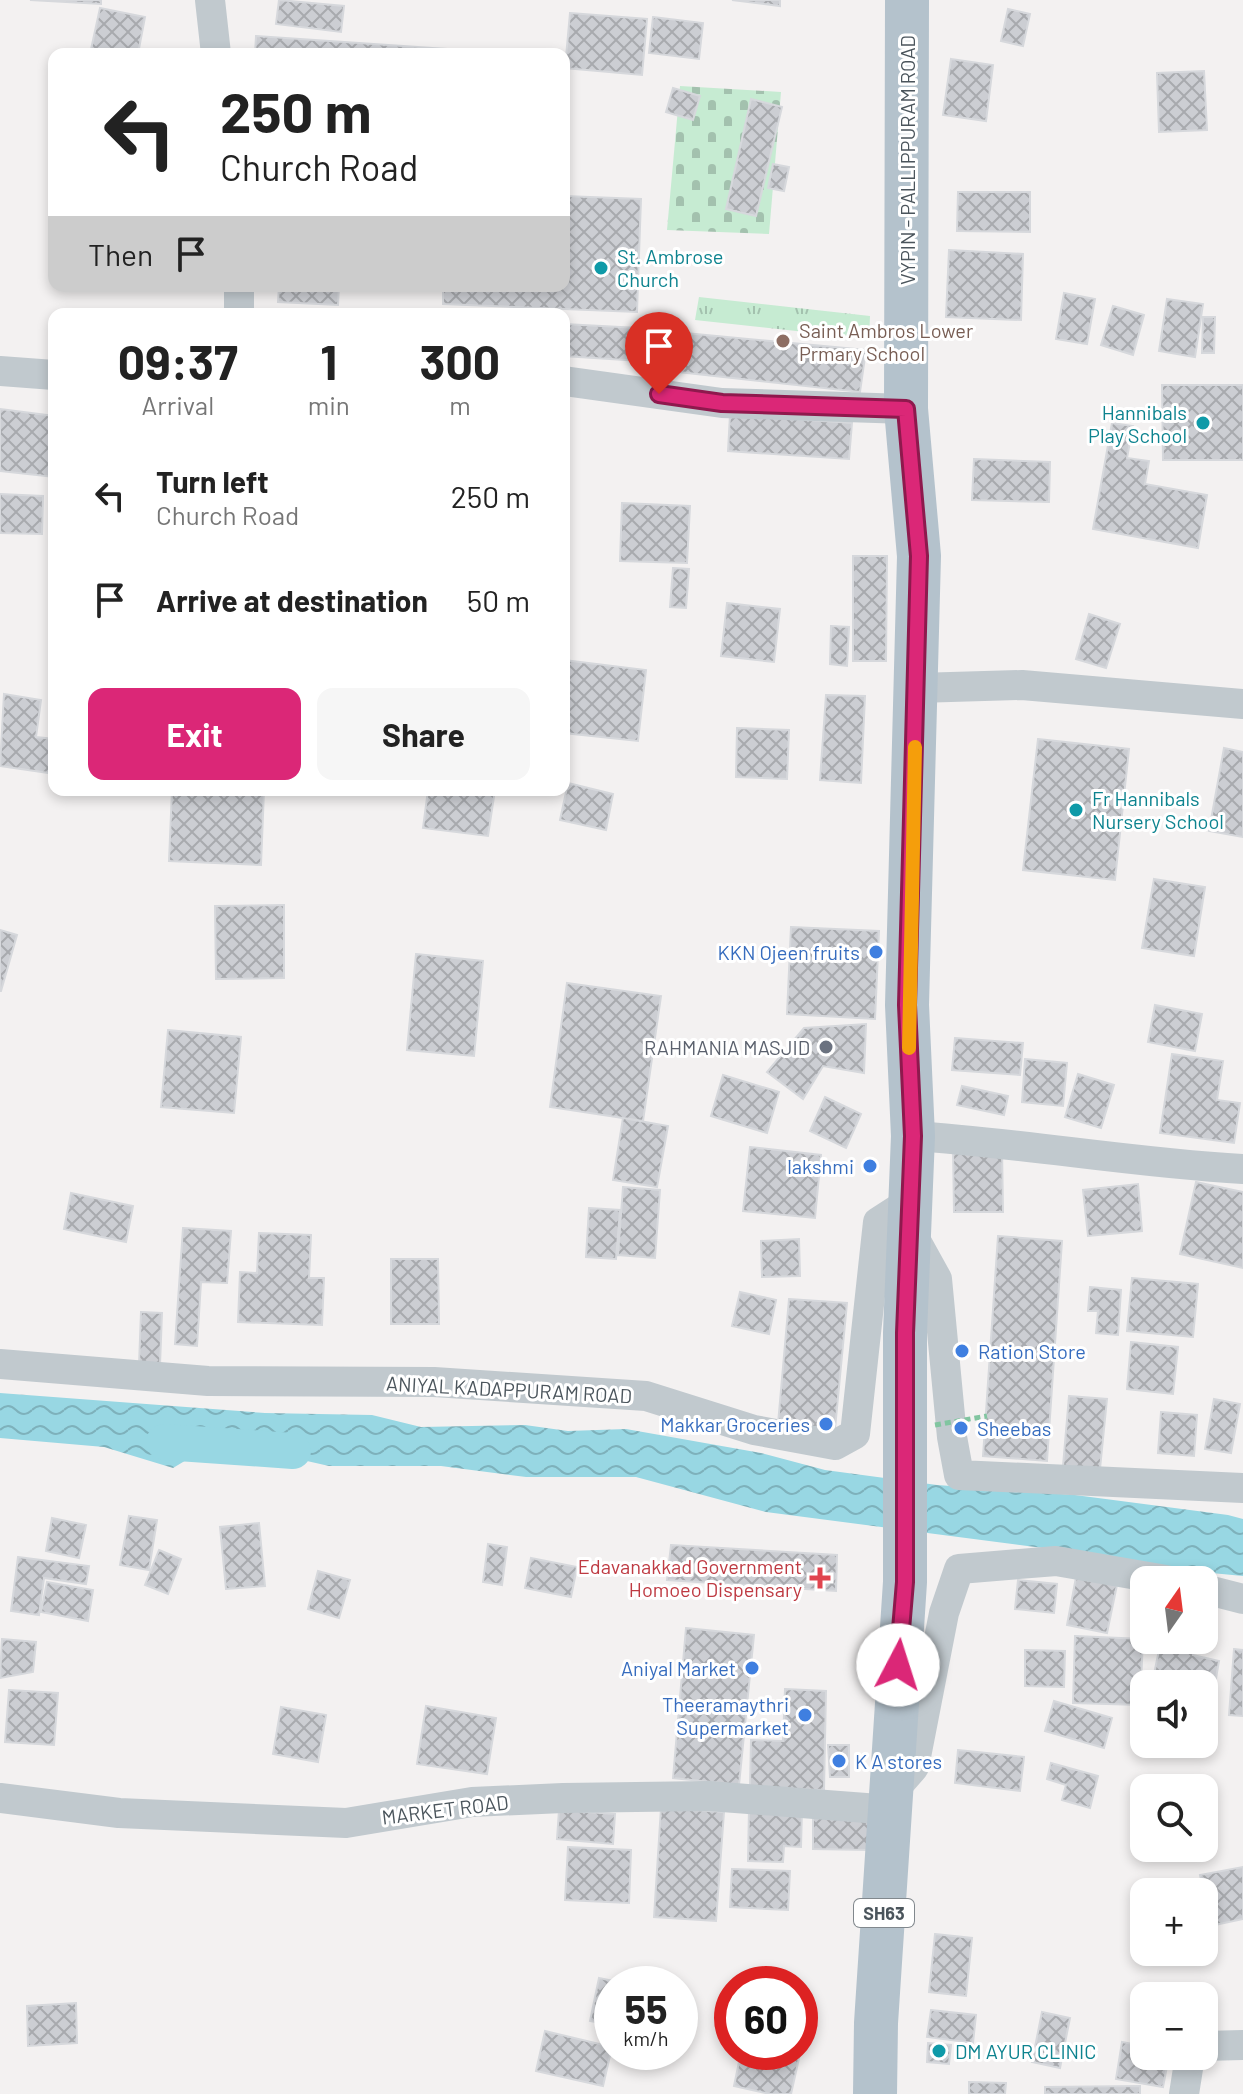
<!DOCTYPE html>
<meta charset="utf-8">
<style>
body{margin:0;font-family:Barlow,sans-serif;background:#f6f6f6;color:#222;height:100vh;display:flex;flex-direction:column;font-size:30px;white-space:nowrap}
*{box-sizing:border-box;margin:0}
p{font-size:26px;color:#767676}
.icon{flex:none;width:44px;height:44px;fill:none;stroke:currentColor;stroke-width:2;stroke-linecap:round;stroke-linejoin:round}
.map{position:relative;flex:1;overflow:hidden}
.details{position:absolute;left:48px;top:308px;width:522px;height:488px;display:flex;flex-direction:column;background:#fff;border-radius:16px;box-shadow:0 4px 12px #0003}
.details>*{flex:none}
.top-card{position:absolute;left:48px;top:48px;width:522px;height:244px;border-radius:16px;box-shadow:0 4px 12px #0003;background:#fff;color:#222;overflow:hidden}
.needle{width:52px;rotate:14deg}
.fabs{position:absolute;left:1130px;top:1566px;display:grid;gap:16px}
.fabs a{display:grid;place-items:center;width:88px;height:88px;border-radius:16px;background:#fff;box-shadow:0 4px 12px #0003;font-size:40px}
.speed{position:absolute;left:594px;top:1966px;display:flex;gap:16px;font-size:40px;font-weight:700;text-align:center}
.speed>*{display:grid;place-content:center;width:104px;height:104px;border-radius:50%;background:#fff;box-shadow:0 4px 12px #0003;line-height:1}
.speed small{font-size:20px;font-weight:400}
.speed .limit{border:12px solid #d22;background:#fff;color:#111}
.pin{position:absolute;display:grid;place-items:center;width:68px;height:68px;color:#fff;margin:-82px -34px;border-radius:50% 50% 50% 0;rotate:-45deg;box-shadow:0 0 8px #0007}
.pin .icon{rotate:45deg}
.me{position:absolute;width:88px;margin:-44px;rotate:5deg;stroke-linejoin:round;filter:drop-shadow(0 0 6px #0008)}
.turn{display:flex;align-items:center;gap:28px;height:168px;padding:0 40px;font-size:36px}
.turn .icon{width:104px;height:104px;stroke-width:2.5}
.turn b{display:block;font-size:56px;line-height:68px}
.then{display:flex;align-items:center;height:76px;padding:0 40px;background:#0003;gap:16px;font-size:30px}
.eta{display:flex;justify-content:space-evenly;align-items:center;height:136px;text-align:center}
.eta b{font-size:48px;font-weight:700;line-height:56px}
.button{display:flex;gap:16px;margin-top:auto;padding:16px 40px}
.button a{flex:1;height:92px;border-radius:16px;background:#db2777;color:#fff;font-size:32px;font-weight:700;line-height:92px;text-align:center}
.button a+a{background:#f6f6f6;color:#222}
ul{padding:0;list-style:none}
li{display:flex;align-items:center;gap:24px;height:104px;padding:0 40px}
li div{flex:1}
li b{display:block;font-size:30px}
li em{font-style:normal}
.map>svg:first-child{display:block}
.grass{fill:url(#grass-tufts)}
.cemetery{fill:url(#cemetery-stones)}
.water{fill:url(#water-waves)}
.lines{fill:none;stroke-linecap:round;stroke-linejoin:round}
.canal{stroke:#98d7e3;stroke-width:36}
.building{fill:url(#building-cross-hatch);stroke:#d6d8dc;stroke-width:2}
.minor{stroke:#c1c9ce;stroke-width:30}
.primary{stroke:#b4c2cc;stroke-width:44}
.path-bridge{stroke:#81c5a0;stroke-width:5;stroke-dasharray:6 4;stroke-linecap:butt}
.route-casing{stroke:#8e194d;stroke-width:20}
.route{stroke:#db2777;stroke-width:14}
.slow{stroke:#f59e0b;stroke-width:14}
.culture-dot{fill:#0f9aa8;stroke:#fff;stroke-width:3}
.education-dot{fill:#8d6e63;stroke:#fff;stroke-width:3}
.shop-dot{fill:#3f7fe0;stroke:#fff;stroke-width:3}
.worship-dot{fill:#6b7280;stroke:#fff;stroke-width:3}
.health-dot{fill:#e0444e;stroke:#fff;stroke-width:3}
.labels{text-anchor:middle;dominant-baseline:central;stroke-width:6;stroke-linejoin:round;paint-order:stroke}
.shield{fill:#fff;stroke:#81888d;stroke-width:2}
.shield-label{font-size:18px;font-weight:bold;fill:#4b555c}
.street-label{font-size:20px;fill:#4b555c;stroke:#fff}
.culture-label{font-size:20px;fill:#0d838f;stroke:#fff;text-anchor:start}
.education-label{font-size:20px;fill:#785e54;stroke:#fff;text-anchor:start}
.shop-label{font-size:20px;fill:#366cbe;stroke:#fff;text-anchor:end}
.worship-label{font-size:20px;fill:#5b616d;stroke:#fff;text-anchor:end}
.health-label{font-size:20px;fill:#be3a42;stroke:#fff;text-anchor:end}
</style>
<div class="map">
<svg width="1243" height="2094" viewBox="0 0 1243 2094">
<defs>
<pattern id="grass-tufts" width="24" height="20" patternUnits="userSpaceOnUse" patternTransform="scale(2)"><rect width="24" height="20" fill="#c6ebd2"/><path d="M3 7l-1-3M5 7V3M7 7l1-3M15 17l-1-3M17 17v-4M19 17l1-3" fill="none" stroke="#a3c1ae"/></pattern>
<pattern id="cemetery-stones" width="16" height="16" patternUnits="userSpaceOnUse" patternTransform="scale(2)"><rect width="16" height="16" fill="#c6ebd2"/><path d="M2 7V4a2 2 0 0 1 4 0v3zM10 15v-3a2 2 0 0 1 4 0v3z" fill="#a3c1ae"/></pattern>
<pattern id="water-waves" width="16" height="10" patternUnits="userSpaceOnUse" patternTransform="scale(2)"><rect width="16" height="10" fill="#98d7e3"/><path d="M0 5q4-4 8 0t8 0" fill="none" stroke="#7eb1bb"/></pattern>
<pattern id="building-cross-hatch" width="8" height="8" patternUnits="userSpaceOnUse" patternTransform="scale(2)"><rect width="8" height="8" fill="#ccced3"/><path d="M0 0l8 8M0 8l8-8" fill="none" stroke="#a8aaae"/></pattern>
</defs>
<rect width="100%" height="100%" fill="#f3f1f1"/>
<path class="grass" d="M699 297 870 316 869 339 695 320Z"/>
<path class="cemetery" d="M680 86 781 92 769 234 667 230Z"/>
<path class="water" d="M0 1393 265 1413 372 1415 421 1427 525 1425 568 1431 626 1429 761 1453 825 1470 937 1485 1075 1495 1228 1515 1243 1519V1576L1148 1567 1081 1553 766 1512 636 1477H526L441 1466H329L218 1441 173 1468 104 1447 0 1438Z"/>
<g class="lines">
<path class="canal" d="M164 1442 293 1451"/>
</g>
<path class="building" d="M30 0H101V4Z
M279 0 344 6 341 32 276 24Z
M732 0H780V6Z
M100 8 145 17 138 54H90Z
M1008 9 1030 14 1023 46 1001 41Z
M570 13 647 19 642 75 565 68Z
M653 17 703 23 699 59 649 53Z
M256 36 521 54H255Z
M951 59 993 65 986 121 943 115Z
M1204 71 1207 130 1159 132 1157 73Z
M673 88 700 96 693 120 666 112Z
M751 99 782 107 756 216 726 209Z
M773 164 789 167 784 191 768 188Z
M958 192H1030V232L957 231Z
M564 196 641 199 637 312 443 304V286H564Z
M949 250 1023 254 1021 320 946 317Z
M279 286H339L338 305 278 302Z
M1064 293 1095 299 1087 344 1056 339Z
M1167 299 1203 304 1195 357 1159 351Z
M1113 306 1144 315 1133 355 1101 345Z
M1203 317H1215L1214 353H1202Z
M564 324 657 329 655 362 564 356Z
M685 333 866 350 860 392 679 372Z
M1162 385H1243V460H1163Z
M0 409 54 416V477L0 471Z
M730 415 852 423 849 459 728 451Z
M1112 423 1133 426 1127 458 1149 461 1145 484 1207 495 1198 548 1093 529Z
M974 459 1050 462 1049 502 972 500Z
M0 494 43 496 42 534 0 533Z
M622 503 690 506 687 563 620 561Z
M853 556H887L886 661H853Z
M673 568 689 569 686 608 670 607Z
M727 603 780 609 774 662 721 656Z
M1089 614 1120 624 1106 668 1076 659Z
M831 626 849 627 847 666 830 664Z
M564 660 646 670 638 741 564 733Z
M4 694 41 700 36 737 54 739 49 773 0 766Z
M826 695 865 696 861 783 820 780Z
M737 728 789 730 787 779 736 777Z
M1038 739 1129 749 1115 880 1023 870Z
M1224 748 1243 752V837L1209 831Z
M568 783 613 794 606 830 560 820Z
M172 790H264L261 865 169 861Z
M428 790H495L488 836 423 828Z
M1154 879 1205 887 1194 956 1142 948Z
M284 905V978L216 979 215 906Z
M791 927 879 931 875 1019 787 1014Z
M0 930 17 935 1 991H0Z
M416 954 483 961 474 1056 407 1050Z
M567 983 661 996 643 1121 550 1107Z
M1155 1005 1202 1014 1195 1051 1148 1042Z
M866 1024 864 1073 823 1066 803 1099 767 1072 804 1028Z
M168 1030 241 1037 234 1113 161 1107Z
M955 1038 1023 1043 1020 1075 952 1070Z
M1172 1054 1223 1061 1217 1100 1240 1103 1234 1143 1160 1133Z
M1025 1059 1067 1063 1063 1106 1022 1102Z
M1078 1074 1114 1085 1101 1128 1065 1117Z
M723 1075 779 1092 767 1133 711 1116Z
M962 1086 1008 1096 1004 1115 957 1105Z
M825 1097 861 1114 846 1148 810 1131Z
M623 1118 668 1126 657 1187 613 1180Z
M750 1147 821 1155 815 1218 743 1211Z
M953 1147H1002L1003 1212H954Z
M1196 1182 1243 1192V1268L1180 1254Z
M1138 1184 1142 1231 1088 1236 1083 1190Z
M623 1187 660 1190 655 1258 618 1255Z
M71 1193 133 1206 126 1242 64 1229Z
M589 1208 620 1210 616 1259 586 1257Z
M183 1228 231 1231 227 1283 201 1282 197 1346 175 1344Z
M259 1233 311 1235 309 1278H324L322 1325 238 1322 240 1272 257 1273Z
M998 1236 1062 1241 1047 1461 983 1456Z
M799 1239 800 1276 762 1277 761 1241Z
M391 1259H438L439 1324H391Z
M1132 1278 1198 1284 1193 1337 1127 1331Z
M1090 1287 1121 1290 1118 1335 1096 1333 1098 1311H1088Z
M740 1292 776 1300 769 1334 732 1326Z
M789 1299 847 1303 835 1429 778 1424Z
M141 1312 162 1313 160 1365H139Z
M1131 1342 1178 1347 1173 1394 1127 1389Z
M1069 1396 1107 1399 1100 1469 1063 1466Z
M1214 1399 1240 1404 1231 1453 1205 1449Z
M1161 1412 1197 1415 1194 1456 1158 1453Z
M129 1516 157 1520 149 1570 120 1565Z
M52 1518 86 1525 79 1558 46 1551Z
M259 1523 265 1586 226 1589 220 1527Z
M488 1544 507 1547 502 1585 483 1582Z
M671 1545 837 1555 836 1591 667 1580Z
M159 1550 181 1559 168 1594 145 1585Z
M18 1557 89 1566 86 1584 44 1578 39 1615 11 1611Z
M531 1558 577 1567 571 1597 525 1588Z
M318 1571 350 1580 339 1618 308 1609Z
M1077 1572 1118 1580 1107 1633 1067 1625Z
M1018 1580 1057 1584 1054 1613 1015 1609Z
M47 1582 93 1590 88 1621 41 1612Z
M686 1628 754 1635 739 1785 673 1778Z
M1075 1636 1143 1639 1140 1705 1073 1703Z
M2 1639 36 1642 33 1672 0 1678Z
M1161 1640H1196L1193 1655 1219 1661 1213 1696 1204 1694V1684H1152Z
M1234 1649 1243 1650V1716L1229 1715Z
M1025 1650 1065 1651 1064 1687 1025 1686Z
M785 1689 826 1691 824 1790 750 1788 751 1740 783 1741Z
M9 1690 58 1693 54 1745 5 1742Z
M1054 1701 1112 1718 1104 1748 1045 1731Z
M426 1706 496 1718 487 1774 417 1764Z
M281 1707 326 1715 318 1762 273 1754Z
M828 1745H849V1777H830Z
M958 1750 1024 1757 1020 1791 955 1783Z
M1051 1763 1098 1776 1090 1808 1062 1800 1066 1785 1047 1779Z
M661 1808 724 1812 716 1921 654 1917Z
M749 1808 802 1810 801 1847 784 1846 783 1862 748 1861Z
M559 1810 615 1814 613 1844 557 1839Z
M813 1813 870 1814 869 1850 813 1849Z
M568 1847 631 1850 629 1903 565 1900Z
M1243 1867V1919L1210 1926 1200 1875Z
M732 1869 790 1871 788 1910 730 1907Z
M935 1934 972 1938 966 1996 929 1992Z
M599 1978 628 1984H612V2025L590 2021Z
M76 2003 77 2043 28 2046 27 2006Z
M931 2010 976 2015 973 2043 927 2037Z
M1042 2012 1070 2018 1060 2068 1032 2062Z
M545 2031 612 2047 603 2086 536 2071Z
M1122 2042 1144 2046V2056H1169L1163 2087 1116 2079Z
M928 2043 951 2045 949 2064 927 2062Z
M741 2052 800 2054 791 2094H770L734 2086Z
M969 2082 1006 2083 1005 2094H969Z
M1140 2086V2094H1045V2087Z"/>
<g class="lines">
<path class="minor" d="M210 0 216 54
M239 286V314
M0 371 54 375
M564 381 722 403 906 409
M917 688 1022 685 1243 704
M913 1136C1024 1143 1132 1163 1243 1169
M911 1232 937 1279 952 1437 959 1475 1243 1488
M0 1364 208 1381 434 1382 646 1396 754 1430 835 1445 855 1434 878 1222 909 1202
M1204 1589 1243 1599
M894 1790 914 1767 944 1613 959 1569 1056 1561 1166 1580
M0 1798 119 1813 346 1823 472 1802 563 1798 709 1796 892 1810
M1204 2046 1243 2045
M1184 2094 1190 2056"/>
<path class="primary" d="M875 2094 876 2023 905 1582V1333L913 1136 907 1005 919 556 906 409 907 0"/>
<path class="path-bridge" d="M935 1425 987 1416"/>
</g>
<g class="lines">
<defs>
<path id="route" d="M659 394 722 403 906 409 919 556 907 1005 913 1136 905 1333V1582L898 1665"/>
</defs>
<use href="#route" class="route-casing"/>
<use href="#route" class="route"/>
<path class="slow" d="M909 1048 915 747"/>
</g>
<g class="culture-dot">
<circle cx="601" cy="268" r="8"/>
<circle cx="1203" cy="423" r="8"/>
<circle cx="1076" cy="810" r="8"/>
<circle cx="939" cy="2051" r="8"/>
</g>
<circle class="education-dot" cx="783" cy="341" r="8"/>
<g class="shop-dot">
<circle cx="876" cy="952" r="8"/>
<circle cx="870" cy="1166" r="8"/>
<circle cx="962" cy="1351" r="8"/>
<circle cx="826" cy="1424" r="8"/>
<circle cx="961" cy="1428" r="8"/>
<circle cx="752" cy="1668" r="8"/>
<circle cx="805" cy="1715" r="8"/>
<circle cx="839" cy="1761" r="8"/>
</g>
<circle class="worship-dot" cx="826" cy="1047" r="8"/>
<path class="health-dot" d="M816 1566h8v8h8v8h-8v8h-8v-8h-8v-8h8z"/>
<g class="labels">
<rect class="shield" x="854" y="1899" width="60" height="28" rx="6"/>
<g class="shield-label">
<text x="884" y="1913">SH63</text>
</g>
<g class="street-label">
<text transform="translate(907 160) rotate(-90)">VYPIN - PALLIPPURAM ROAD</text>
<text transform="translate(509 1389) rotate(3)">ANIYAL KADAPPURAM ROAD</text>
<text transform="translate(445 1809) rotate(-7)">MARKET ROAD</text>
</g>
<g class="culture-label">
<text x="617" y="256">St. Ambrose<tspan x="617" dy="23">Church</tspan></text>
<text x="1187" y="412" text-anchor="end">Hannibals<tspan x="1187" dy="23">Play School</tspan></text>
<text x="1092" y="798">Fr Hannibals<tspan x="1092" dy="23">Nursery School</tspan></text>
<text x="955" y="2051">DM AYUR CLINIC</text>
</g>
<g class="education-label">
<text x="799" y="330">Saint Ambros Lower<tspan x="799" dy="23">Prmary School</tspan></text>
</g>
<g class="shop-label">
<text x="860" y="952">KKN Ojeen fruits</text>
<text x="854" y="1166">lakshmi</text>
<text x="978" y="1351" text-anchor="start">Ration Store</text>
<text x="810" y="1424">Makkar Groceries</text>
<text x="977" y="1428" text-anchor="start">Sheebas</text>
<text x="736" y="1668">Aniyal Market</text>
<text x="789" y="1704">Theeramaythri<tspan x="789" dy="23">Supermarket</tspan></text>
<text x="855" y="1761" text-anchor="start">K A stores</text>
</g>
<g class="worship-label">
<text x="810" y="1047">RAHMANIA MASJID</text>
</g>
<g class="health-label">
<text x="802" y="1566">Edavanakkad Government<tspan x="802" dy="23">Homoeo Dispensary</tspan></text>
</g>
</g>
</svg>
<div class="fabs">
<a><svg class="needle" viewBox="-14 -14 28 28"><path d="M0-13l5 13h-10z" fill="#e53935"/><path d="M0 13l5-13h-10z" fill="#767676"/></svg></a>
<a><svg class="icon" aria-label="sound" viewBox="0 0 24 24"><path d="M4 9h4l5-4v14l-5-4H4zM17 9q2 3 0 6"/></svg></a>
<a><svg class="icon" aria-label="search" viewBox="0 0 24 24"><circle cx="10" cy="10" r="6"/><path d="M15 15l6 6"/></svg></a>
<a>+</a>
<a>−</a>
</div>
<div class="speed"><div>55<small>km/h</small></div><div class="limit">60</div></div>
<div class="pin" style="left:659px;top:394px;background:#d93025"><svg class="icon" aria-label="arrive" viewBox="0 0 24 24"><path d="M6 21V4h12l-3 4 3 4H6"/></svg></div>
<svg class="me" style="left:898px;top:1665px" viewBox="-20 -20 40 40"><circle r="19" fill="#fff"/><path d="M0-13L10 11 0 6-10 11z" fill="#db2777"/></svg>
<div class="top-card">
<div class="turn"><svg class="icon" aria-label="left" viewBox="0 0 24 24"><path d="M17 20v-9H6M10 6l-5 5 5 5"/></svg><div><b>250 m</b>Church Road</div></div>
<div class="then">Then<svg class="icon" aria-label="arrive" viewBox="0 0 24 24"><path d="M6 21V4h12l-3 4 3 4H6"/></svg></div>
</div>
<section class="details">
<div class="eta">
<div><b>09:37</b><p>Arrival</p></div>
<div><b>1</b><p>min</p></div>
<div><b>300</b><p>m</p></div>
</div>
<ul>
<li><svg class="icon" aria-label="left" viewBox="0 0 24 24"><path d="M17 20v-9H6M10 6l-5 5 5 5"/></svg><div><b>Turn left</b><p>Church Road</p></div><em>250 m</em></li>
<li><svg class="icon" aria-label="arrive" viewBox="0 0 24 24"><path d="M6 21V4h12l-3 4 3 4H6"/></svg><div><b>Arrive at destination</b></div><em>50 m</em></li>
</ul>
<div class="button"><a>Exit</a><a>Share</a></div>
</section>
</div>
